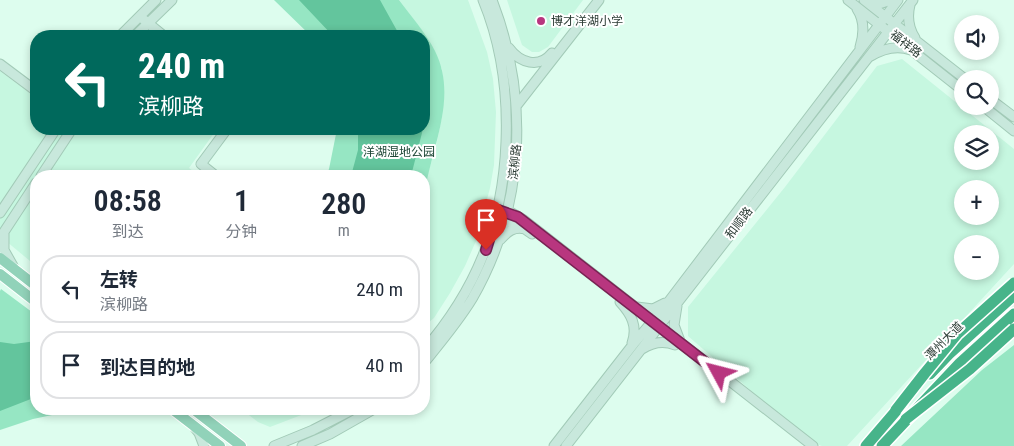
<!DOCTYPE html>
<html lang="zh">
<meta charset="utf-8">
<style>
body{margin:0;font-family:"Roboto Condensed","Noto Sans SC",sans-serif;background:#f2f2f3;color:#1f2937;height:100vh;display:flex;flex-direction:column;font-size:19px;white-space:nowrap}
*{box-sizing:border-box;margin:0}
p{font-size:16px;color:#747a83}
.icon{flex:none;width:28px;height:28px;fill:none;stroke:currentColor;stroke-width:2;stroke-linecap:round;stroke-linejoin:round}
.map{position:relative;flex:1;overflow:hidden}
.details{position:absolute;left:30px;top:170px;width:400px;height:245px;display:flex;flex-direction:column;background:#fff;border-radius:20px;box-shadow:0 2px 8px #0003}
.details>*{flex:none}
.banner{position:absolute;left:30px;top:30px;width:400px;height:105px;border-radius:20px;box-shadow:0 2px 8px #0003;background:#00695c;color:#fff;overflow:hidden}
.controls{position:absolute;left:954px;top:15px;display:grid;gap:10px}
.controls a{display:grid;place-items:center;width:45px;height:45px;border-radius:50%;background:#fff;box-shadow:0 2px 8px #0003;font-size:25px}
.pin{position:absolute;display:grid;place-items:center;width:42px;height:42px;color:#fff;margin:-51px -21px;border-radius:50% 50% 50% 0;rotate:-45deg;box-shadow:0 0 5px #0007}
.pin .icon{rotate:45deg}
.me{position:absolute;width:55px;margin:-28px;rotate:308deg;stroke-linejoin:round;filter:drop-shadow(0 0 4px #0008)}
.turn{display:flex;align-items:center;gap:18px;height:105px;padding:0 25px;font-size:22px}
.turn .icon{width:65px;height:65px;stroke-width:2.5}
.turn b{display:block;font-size:35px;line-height:42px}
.eta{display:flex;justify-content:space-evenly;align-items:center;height:85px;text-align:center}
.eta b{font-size:30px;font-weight:600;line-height:35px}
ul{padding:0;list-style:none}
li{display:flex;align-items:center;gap:15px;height:68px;margin:0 10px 8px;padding:0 15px;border:2px solid #e0e1e3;border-radius:20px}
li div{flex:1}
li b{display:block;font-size:19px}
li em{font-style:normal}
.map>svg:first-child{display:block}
.built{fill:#c6f7e0;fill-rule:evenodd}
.green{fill:#96e6c3}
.water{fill:#63c59d}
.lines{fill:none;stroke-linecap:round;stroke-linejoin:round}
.secondary-casing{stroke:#a2cab7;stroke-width:11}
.primary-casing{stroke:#fff;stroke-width:12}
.highway-casing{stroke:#fff;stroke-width:14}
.secondary{stroke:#c8e8dc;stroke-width:9}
.primary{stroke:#91d2b9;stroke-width:10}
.highway{stroke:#47b48a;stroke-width:11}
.highway-bridge-casing{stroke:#fff;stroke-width:14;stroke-linecap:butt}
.highway-bridge{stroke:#47b48a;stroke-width:11}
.route-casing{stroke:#782353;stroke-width:12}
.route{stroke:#b8367f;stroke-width:9}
.poi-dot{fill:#b8367f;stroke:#fff;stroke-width:2}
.labels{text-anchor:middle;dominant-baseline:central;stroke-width:4;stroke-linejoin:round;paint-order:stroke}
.poi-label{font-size:12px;fill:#2c3c35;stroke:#fff;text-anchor:start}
.street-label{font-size:12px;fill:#2c3c35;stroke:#fff}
.park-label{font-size:12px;fill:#1c4635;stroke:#fff}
</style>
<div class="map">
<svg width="1014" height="446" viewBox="0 0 1014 446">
<rect width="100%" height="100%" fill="#ddfdee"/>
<path class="built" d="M399 0H468L487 52 493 79 496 112 494 165 490 188 476 241 465 266 450 293 434 318 424 326V198L426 178 435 151 442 117 444 95 442 69 420 28Z
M507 0H583L548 47 539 52H532L522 45Z
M902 59 1014 149V264L847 446H822L810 442 688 336V307L785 187 877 66ZM962 134H990V161H962ZM962 189H990V216H962ZM962 244H990V271H962Z
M0 71 36 98V129H76L78 131 80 129H217L189 168 200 176H36V266L0 236Z
M241 409H317L270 427 258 422Z"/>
<path class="green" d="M274 0H399C411 16 426 33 435 51 459 99 430 149 424 198V176H326L329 169 337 129H424V36H311Z
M1 289 36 315V409H81L33 419 0 430V291Z
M1014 345V446H901L982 370Z"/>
<path class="water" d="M299 0H380L400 36H333Z
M358 129H423L411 176H351L358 150Z
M36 341V397L0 411V342L14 344Z"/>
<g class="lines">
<defs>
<path id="secondary" d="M848 0 962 90
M864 0 965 79
M870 1 879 4 891 0
M910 5C907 17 908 27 915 38
M857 9C865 21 864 34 860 47
M143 19 164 36
M120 36 156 0
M135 36 172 0
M509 48C520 63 539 69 552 53
M869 57C882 49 897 45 911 50
M0 64 36 91
M990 99 1014 117
M517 105 599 0
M983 106 1014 131
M41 176 72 129
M216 176 201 164 227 129
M498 210 512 213 524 220 813 446
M0 213 56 129
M496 219 519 225 532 234
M4 234V250L13 266
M0 238 36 183
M500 240C507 232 514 226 525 229
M620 302C631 314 638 326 632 343
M677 306 674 325 680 341
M637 307 653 309 665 303
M642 349C653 342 663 340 675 345
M424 350C477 289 503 223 506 142 508 92 502 46 483 0
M424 363C441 342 458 322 472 299 525 207 530 98 492 0
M195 428 199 433 204 446
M274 446 313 430 354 409
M302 446 330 434 374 409
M554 446 635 342 666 305 898 0
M566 446 913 0"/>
<path id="primary" d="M0 258 36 286
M0 274 36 302
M172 409 220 446
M193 409 241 446"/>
<path id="highway" d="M930 374 949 354 1014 295
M866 446 902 404
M882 446 960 363 1014 314"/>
</defs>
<use href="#secondary" class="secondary-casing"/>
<use href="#primary" class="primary-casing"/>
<use href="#highway" class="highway-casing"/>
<use href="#secondary" class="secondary"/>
<use href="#primary" class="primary"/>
<use href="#highway" class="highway"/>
<defs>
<path id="highway-bridge" d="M896 410 925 373 957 334 1014 283
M906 419 970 369 1014 329"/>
</defs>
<use href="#highway-bridge" class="highway-bridge-casing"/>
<use href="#highway-bridge" class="highway-bridge"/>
</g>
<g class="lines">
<defs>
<path id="route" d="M486 250 498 210 518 217 719 373"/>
</defs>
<use href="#route" class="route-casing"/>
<use href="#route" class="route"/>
</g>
<circle class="poi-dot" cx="541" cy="21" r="5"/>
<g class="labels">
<g class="poi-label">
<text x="551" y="21">博才洋湖小学</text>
</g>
<g class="street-label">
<text transform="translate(906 44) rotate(38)">福祥路</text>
<text transform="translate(515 162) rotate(-84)">滨柳路</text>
<text transform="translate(739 223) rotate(-53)">和顺路</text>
<text transform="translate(944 341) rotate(-45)">潭州大道</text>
</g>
<g class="park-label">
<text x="399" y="152">洋湖湿地公园</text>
</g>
</g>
</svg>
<div class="controls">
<a><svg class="icon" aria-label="sound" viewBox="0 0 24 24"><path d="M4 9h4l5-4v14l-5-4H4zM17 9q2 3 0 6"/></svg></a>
<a><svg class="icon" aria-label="search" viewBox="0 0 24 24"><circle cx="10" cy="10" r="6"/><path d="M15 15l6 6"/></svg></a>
<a><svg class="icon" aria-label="layers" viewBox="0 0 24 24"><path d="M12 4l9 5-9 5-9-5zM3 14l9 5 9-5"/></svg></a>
<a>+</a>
<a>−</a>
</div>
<div class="pin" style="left:486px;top:250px;background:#d93025"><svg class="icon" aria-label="arrive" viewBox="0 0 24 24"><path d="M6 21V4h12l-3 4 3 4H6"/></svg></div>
<svg class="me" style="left:719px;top:373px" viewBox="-20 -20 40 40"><path d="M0-17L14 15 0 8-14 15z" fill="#b8367f" stroke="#fff" stroke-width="4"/></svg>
<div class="banner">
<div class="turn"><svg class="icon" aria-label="left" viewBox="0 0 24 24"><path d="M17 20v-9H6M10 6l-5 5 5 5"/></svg><div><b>240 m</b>滨柳路</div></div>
</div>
<section class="details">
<div class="eta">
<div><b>08:58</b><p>到达</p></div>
<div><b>1</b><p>分钟</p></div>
<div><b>280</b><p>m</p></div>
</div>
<ul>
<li><svg class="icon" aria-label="left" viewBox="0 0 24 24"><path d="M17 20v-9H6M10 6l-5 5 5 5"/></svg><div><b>左转</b><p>滨柳路</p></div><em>240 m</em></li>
<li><svg class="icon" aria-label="arrive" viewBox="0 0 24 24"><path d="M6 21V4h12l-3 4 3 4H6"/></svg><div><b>到达目的地</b></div><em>40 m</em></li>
</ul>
</section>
</div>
